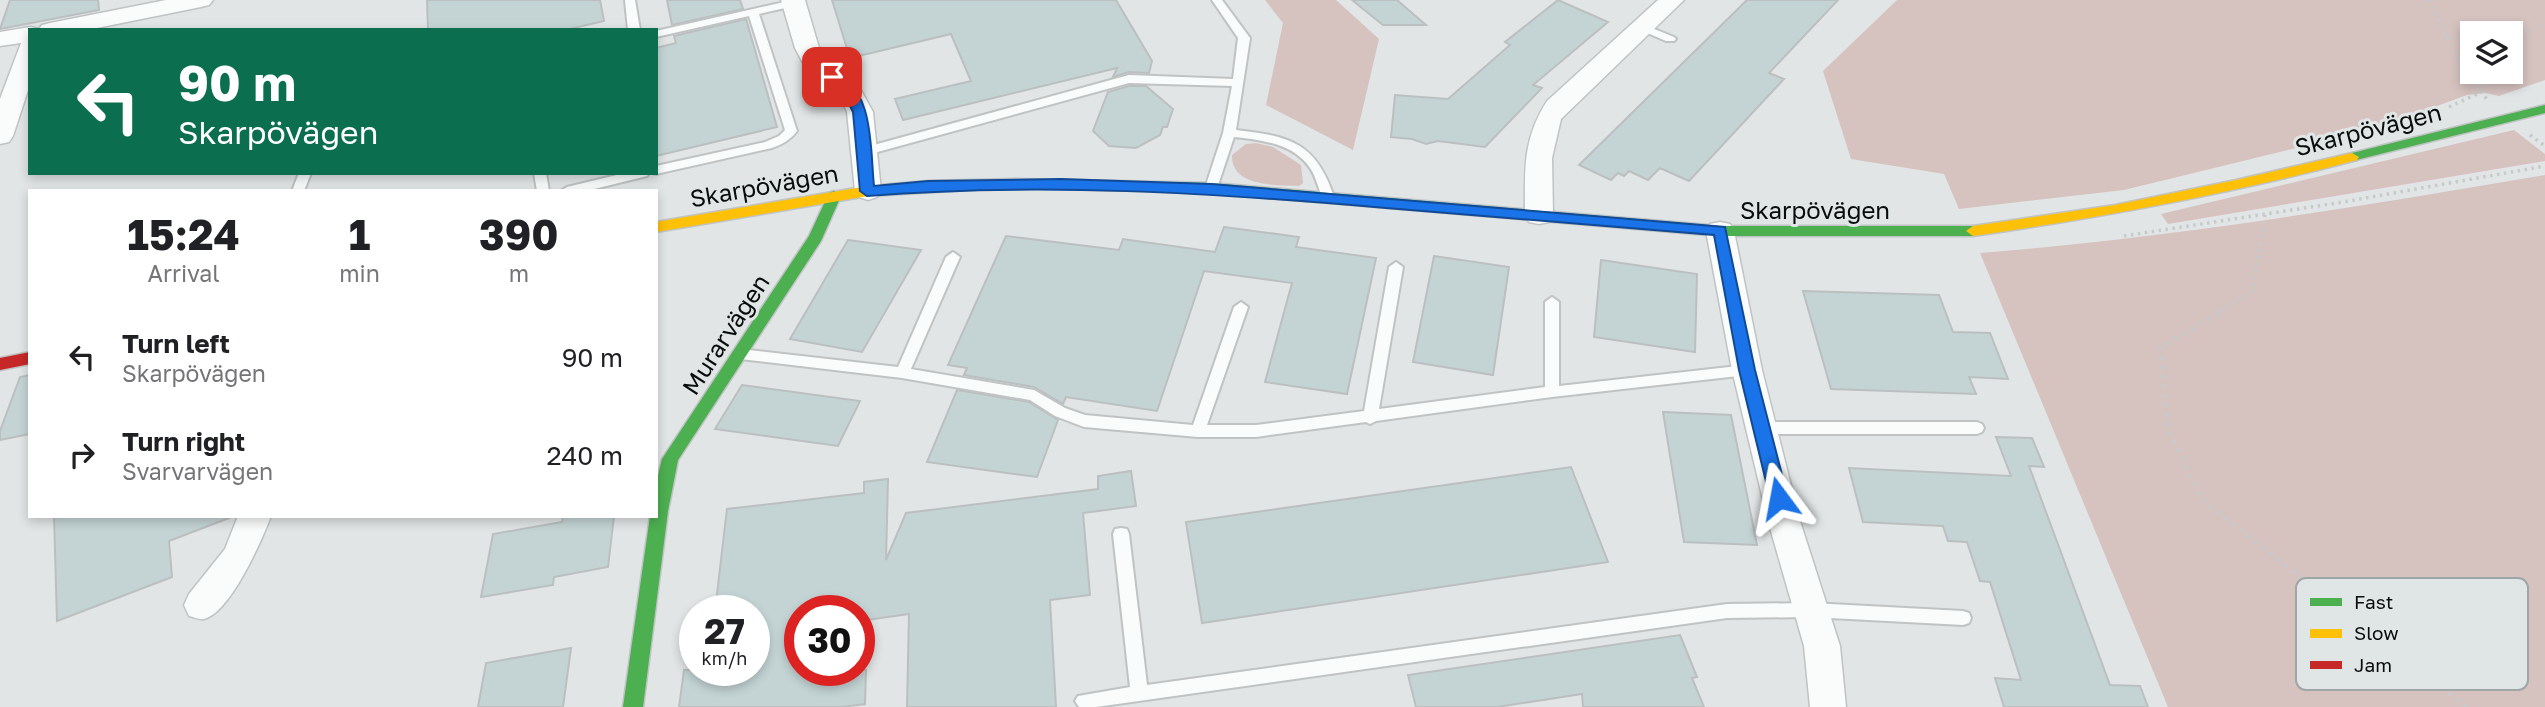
<!DOCTYPE html>
<meta charset="utf-8">
<style>
body{margin:0;font-family:"Golos Text",sans-serif;background:#f2f2f2;color:#202124;height:100vh;display:flex;flex-direction:column;font-size:26px;white-space:nowrap}
*{box-sizing:border-box;margin:0}
p{font-size:23px;color:#757577}
.icon{flex:none;width:38px;height:38px;fill:none;stroke:currentColor;stroke-width:2;stroke-linecap:round;stroke-linejoin:round}
.map{position:relative;flex:1;overflow:hidden}
.details{position:absolute;left:28px;top:189px;width:630px;height:329px;display:flex;flex-direction:column;background:#fff;border-radius:0px;box-shadow:0 4px 10px #0003}
.details>*{flex:none}
.hud{position:absolute;left:28px;top:28px;width:630px;height:147px;border-radius:0px;box-shadow:0 4px 10px #0003;background:#0b6e4f;color:#fff;overflow:hidden}
.buttons{position:absolute;left:2460px;top:21px;display:grid;gap:14px}
.buttons a{display:grid;place-items:center;width:63px;height:63px;border-radius:0px;background:#fff;box-shadow:0 4px 10px #0003;font-size:35px}
.speed{position:absolute;left:679px;top:595px;display:flex;gap:14px;font-size:35px;font-weight:700;text-align:center}
.speed>*{display:grid;place-content:center;width:91px;height:91px;border-radius:50%;background:#fff;box-shadow:0 4px 10px #0003;line-height:1}
.speed small{font-size:18px;font-weight:400}
.speed .limit{border:10px solid #d22;background:#fff;color:#111}
.pin{position:absolute;display:grid;place-items:center;width:60px;height:60px;color:#fff;margin:-30px;border-radius:14px;box-shadow:0 4px 10px #0006}
.me{position:absolute;width:77px;margin:-38px;rotate:347deg;stroke-linejoin:round;filter:drop-shadow(0 0 5px #0008)}
.turn{display:flex;align-items:center;gap:24px;height:147px;padding:0 35px;font-size:32px}
.turn .icon{width:91px;height:91px;stroke-width:2.5}
.turn b{display:block;font-size:49px;line-height:60px}
.eta{display:flex;justify-content:space-evenly;align-items:center;height:119px;text-align:center}
.eta b{font-size:42px;font-weight:700;line-height:49px}
ul{padding:0;list-style:none}
li{display:flex;align-items:center;gap:21px;height:98px;padding:0 35px}
li div{flex:1}
li b{display:block;font-size:26px}
li em{font-style:normal}
.map>svg:first-child{display:block}
.green{fill:#d6c3c0;fill-rule:evenodd}
.building{fill:#c4d4d5;stroke:#bcbfbf;stroke-width:2}
.lines{fill:none;stroke-linecap:round;stroke-linejoin:round}
.lane-casing{stroke:#c0c3c3;stroke-width:4}
.street-casing{stroke:#c0c3c3;stroke-width:3}
.fast-casing{stroke:#c0c3c3;stroke-width:3}
.slow-casing{stroke:#c0c3c3;stroke-width:3}
.jam-casing{stroke:#c0c3c3;stroke-width:3}
.path-far1{stroke:#c8caca;stroke-width:3.5;stroke-dasharray:2.5 4.5;stroke-linecap:butt}
.path{stroke:#c8caca;stroke-width:4.5;stroke-dasharray:3.5 6;stroke-linecap:butt}
.lane{fill:#fafbfb;fill-rule:evenodd}
.street{fill:#fafbfb;fill-rule:evenodd}
.fast{fill:#4caf50;fill-rule:evenodd}
.slow{fill:#ffc107;fill-rule:evenodd}
.jam{fill:#c62828;fill-rule:evenodd}
.route{fill:#1a73e8;stroke:#114b97;stroke-width:2}
.labels{text-anchor:middle;dominant-baseline:central;stroke-width:6;stroke-linejoin:round;paint-order:stroke}
.street-label{font-size:24px;fill:#0a0c0c;stroke:#e0e6e6}
.key{fill:#e0e6e6;stroke:#a0a5a5;stroke-width:2}
.key-label{font-size:19px;fill:#0a0c0c}
</style>
<div class="map">
<svg width="2545" height="707" viewBox="0 0 2545 707">
<rect width="100%" height="100%" fill="#e1e5e5"/>
<path class="green" d="M1265 0H1336L1379 39 1353 150 1266 105 1283 23Z
M1897 0H2545V80L2499 96 2485 93 2467 95 2374 129 2124 190 1959 209 1944 174 1851 159 1823 71ZM2511 33V72H2473V33Z
M2514 130 2545 154V161L2168 224 2161 214Z
M1256 143 1273 147 1301 165 1303 183 1299 186C1275 185 1231 187 1232 155L1246 144Z
M2545 175V707H2168L1980 253C2170 238 2357 207 2545 175Z"/>
<path class="building" d="M10 0H98L99 10 0 29Z
M427 0H600L604 21 565 30H428Z
M667 0H740L743 9 672 25Z
M832 0H1116L1152 61 1149 73 1129 72 1113 77 1117 68 903 120 895 99 971 81 951 34 850 58Z
M1352 0H1397L1426 25H1383Z
M1558 0 1608 22 1533 85 1542 88 1485 147 1438 141 1426 144 1412 139 1391 137 1395 95 1448 99 1510 45 1505 42Z
M1747 0H1838L1769 73 1784 79 1689 181 1660 168 1648 180 1629 171 1624 176 1618 173 1611 180 1579 165Z
M746 19 777 127 656 156V48L676 43 674 36Z
M1129 86H1146L1173 109 1167 127H1163L1160 135 1136 148 1109 146 1093 131 1108 92Z
M1224 227 1299 237 1296 247 1376 258 1347 394 1265 382 1292 283 1204 271 1157 411 1066 397 1063 404 1034 387 964 375 967 368 948 365 1006 236 1119 250 1123 239 1215 252Z
M848 240 921 250 862 352 790 339Z
M1434 256 1509 267 1493 375 1413 362Z
M1601 260 1697 274 1695 352 1594 337Z
M1803 291 1939 295 1953 332 1990 333 2008 379 1969 377 1976 394 1831 389Z
M30 375V434L0 440V431L20 377Z
M742 385 860 401 838 446 715 429Z
M957 390 1029 402 1058 420 1037 477 927 462Z
M1663 412 1731 415 1757 545 1684 542Z
M1996 437 2032 438 2044 467 2029 466 2110 685 2140 686 2148 707H2004L1995 678 2021 680 1990 582 1980 581 1967 542 1948 541 1943 526 1863 522 1849 468 2011 476Z
M1571 467 1608 562 1202 623 1186 522Z
M1131 471 1136 506 1083 513 1090 595 1050 600 1056 707H907L909 614 859 621V611H800V670H866L865 704 842 707H679L684 670H754V611H715L727 509 864 493V482L888 479 886 560 906 513 1098 489V476Z
M54 516H229V518L169 541 172 577 57 621Z
M563 516H614L608 567 554 577 553 585 481 597 493 534 562 522Z
M1680 635 1697 677 1692 678 1704 707H1583L1582 694 1497 707H1416L1408 675Z
M571 648 563 707H478L486 663Z"/>
<g class="lines">
<defs>
<path id="lane" d="M625 0H635L640 30H628Z
M793 0 798 1V5L759 14 797 131C790 140 783 144 772 148L656 174 653 173H656V166L765 142 779 136 785 130 749 16 656 37V31Z
M1212 0H1222L1250 38 1236 130C1289 136 1316 142 1334 197L1332 200H1324C1318 190 1317 178 1310 168 1293 143 1261 140 1234 137L1217 188 1215 191H1207L1205 188 1223 133 1232 86 1129 83 863 156 857 152 859 149 1129 75 1233 79 1238 38Z
M1642 24 1674 37 1676 39 1674 41H1666L1638 29 1636 27Z
M299 173H311L304 191H292Z
M534 173H546L549 191H537Z
M625 173H649L647 176 586 191H561L567 187Z
M953 252 960 257 911 369 1034 390 1065 408 1085 415 1193 425 1234 307 1241 302 1248 307 1207 425H1256L1364 411 1389 267 1396 262 1403 267 1379 409 1545 387V302L1552 297 1559 302V386L1747 365 1752 366 1754 370 1752 374 1747 375 1552 397 1376 421 1370 424 1366 422 1256 437H1198L1084 427 1055 416 1030 400 902 378 740 359 733 354 740 349 898 367 946 257Z
M1762 422H1977L1982 424 1984 428 1982 432 1977 434H1762L1757 432 1755 428 1757 424Z
M1121 528 1127 529 1129 534 1147 685 1727 604 1811 603 1963 611 1969 613 1971 618 1969 623 1963 625 1811 617 1727 618 1096 707H1079L1075 701 1078 696 1130 687 1113 534 1115 529Z"/>
<path id="street" d="M166 0H213L209 5 201 7 87 30H30V84L13 136 9 142 0 144V99L21 43 0 46V32L30 27 39 29 42 25 50 23Z
M781 0H805L819 48 827 63 857 83 873 112 881 191 877 197 868 200 859 197 855 191 847 112 838 92 805 67 795 48Z
M1658 0H1684L1561 119 1552 158 1553 215 1549 222 1539 224 1529 222 1525 215C1525 171 1522 140 1547 101Z
M1720 222 1730 224 1734 231 1762 370 1800 521 1840 646 1846 707H1810L1804 646 1768 521 1732 370 1706 231 1710 224Z
M238 516H271C262 540 230 613 204 619 199 620 194 617 189 616L184 605 189 594 225 549Z"/>
<path id="fast" d="M2545 105V113L2352 161 2345 157 2352 153Z
M1015 179 1211 183 1720 226H1973L1980 231 1973 236H1720L1211 193 1010 187 1008 184Z
M834 191 841 196 821 241 678 460 668 511 643 707H623L650 516H656V484L662 459 809 236 829 193Z"/>
<path id="slow" d="M2352 153 2359 157 2357 160C2230 194 2102 217 1973 236L1966 231 1973 226 2115 205 2236 180Z
M1015 179 1022 184 1020 187 868 196 656 232V222L868 186 928 181Z"/>
<path id="jam" d="M30 352V364L0 370V358Z"/>
</defs>
<use href="#lane" class="lane-casing"/>
<use href="#street" class="street-casing"/>
<use href="#fast" class="fast-casing"/>
<use href="#slow" class="slow-casing"/>
<use href="#jam" class="jam-casing"/>
<path class="path-far1" d="M2429 0 2454 53 2488 101
M2446 37 2473 38
M2511 45 2515 38 2545 23
M2449 107 2479 93 2493 72
M2530 135 2545 146
M2124 236 2343 202 2545 166
M2215 314 2252 292 2265 215"/>
<path class="path" d="M2218 313 2160 348 2168 430 2202 500 2467 707"/>
<use href="#lane" class="lane"/>
<use href="#street" class="street"/>
<use href="#fast" class="fast"/>
<use href="#slow" class="slow"/>
<use href="#jam" class="jam"/>
</g>
<path class="route" d="M832 73C875 86 870 150 874 186L928 181 1061 179 1211 184 1725 227 1755 370 1788 498 1785 503H1773L1770 498 1739 370 1714 235C1604 226 1495 217 1386 208 1213 193 1041 182 867 196L860 191 853 112 842 90 826 77Z"/>
<g class="labels">
<g class="street-label">
<text transform="translate(2368 129) rotate(-14)">Skarpövägen</text>
<text transform="translate(764 185) rotate(-10)">Skarpövägen</text>
<text x="1815" y="209">Skarpövägen</text>
<text transform="translate(725 334) rotate(-57)">Murarvägen</text>
</g>
</g>
<rect x="2296" y="578" width="232" height="112" rx="10" class="key"/>
<rect x="2310" y="598" width="32" height="8" fill="#4caf50"/>
<rect x="2310" y="629" width="32" height="9" fill="#ffc107"/>
<rect x="2310" y="661" width="32" height="8" fill="#c62828"/>
<g class="key-label">
<text x="2354" y="609">Fast</text>
<text x="2354" y="640">Slow</text>
<text x="2354" y="672">Jam</text>
</g>
</svg>
<div class="buttons">
<a><svg class="icon" aria-label="layers" viewBox="0 0 24 24"><path d="M12 4l9 5-9 5-9-5zM3 14l9 5 9-5"/></svg></a>
</div>
<div class="speed"><div>27<small>km/h</small></div><div class="limit">30</div></div>
<div class="pin" style="left:832px;top:77px;background:#d93025"><svg class="icon" aria-label="arrive" viewBox="0 0 24 24"><path d="M6 21V4h12l-3 4 3 4H6"/></svg></div>
<svg class="me" style="left:1779px;top:498px" viewBox="-20 -20 40 40"><path d="M0-17L14 15 0 8-14 15z" fill="#1a73e8" stroke="#fff" stroke-width="4"/></svg>
<div class="hud">
<div class="turn"><svg class="icon" aria-label="left" viewBox="0 0 24 24"><path d="M17 20v-9H6M10 6l-5 5 5 5"/></svg><div><b>90 m</b>Skarpövägen</div></div>
</div>
<section class="details">
<div class="eta">
<div><b>15:24</b><p>Arrival</p></div>
<div><b>1</b><p>min</p></div>
<div><b>390</b><p>m</p></div>
</div>
<ul>
<li><svg class="icon" aria-label="left" viewBox="0 0 24 24"><path d="M17 20v-9H6M10 6l-5 5 5 5"/></svg><div><b>Turn left</b><p>Skarpövägen</p></div><em>90 m</em></li>
<li><svg class="icon" aria-label="right" viewBox="0 0 24 24"><path d="M7 20v-9h11M14 6l5 5-5 5"/></svg><div><b>Turn right</b><p>Svarvarvägen</p></div><em>240 m</em></li>
</ul>
</section>
</div>
